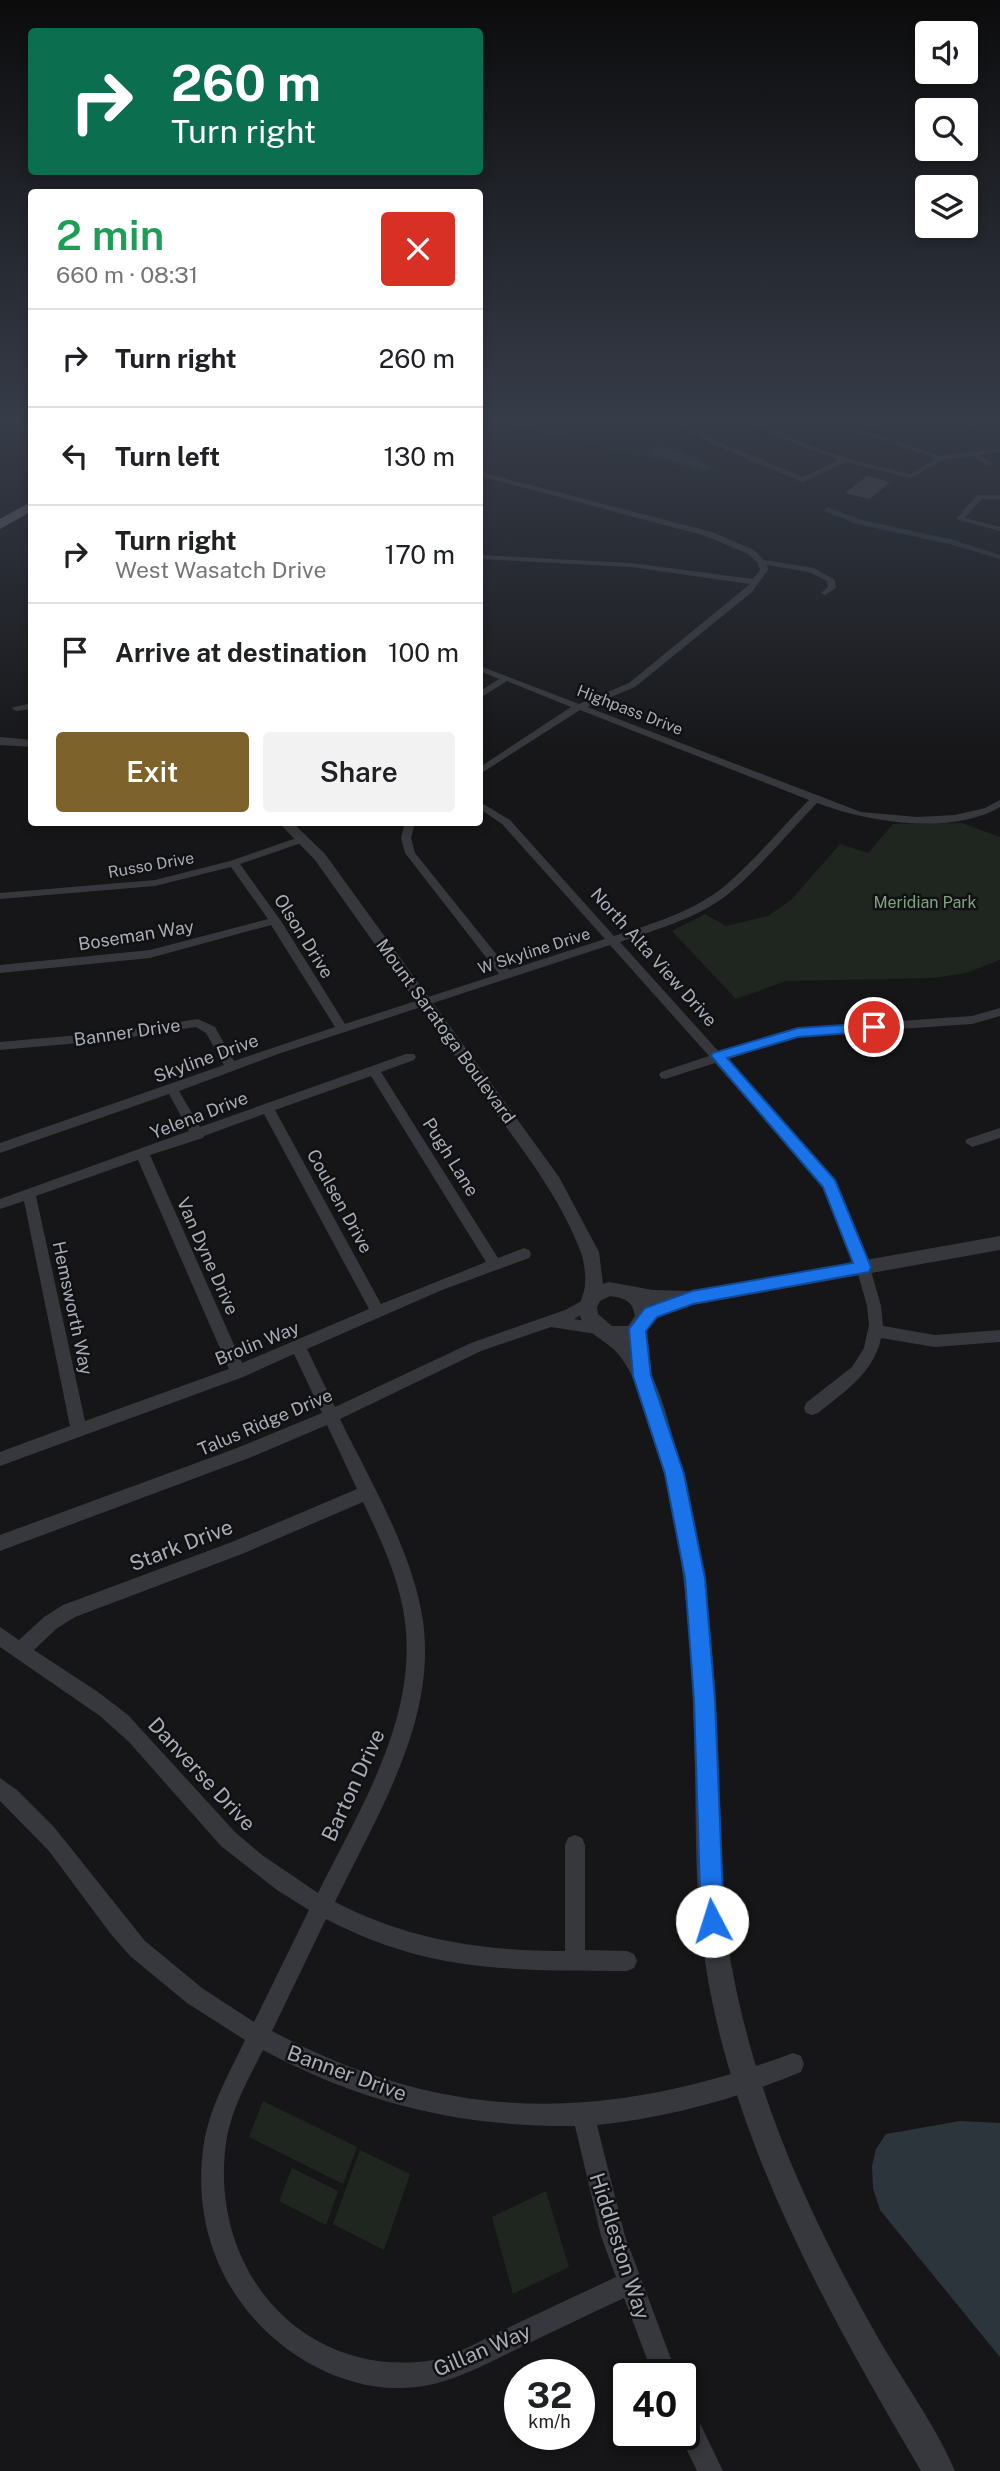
<!DOCTYPE html>
<meta charset="utf-8">
<style>
body{margin:0;font-family:"Public Sans",sans-serif;background:#f2f2f2;color:#202124;height:100vh;display:flex;flex-direction:column;font-size:26px;white-space:nowrap}
*{box-sizing:border-box;margin:0}
p{font-size:23px;color:#757577}
.icon{flex:none;width:38px;height:38px;fill:none;stroke:currentColor;stroke-width:2;stroke-linecap:round;stroke-linejoin:round}
.map{position:relative;flex:1;overflow:hidden}
.sheet{position:absolute;left:28px;top:189px;width:455px;height:637px;display:flex;flex-direction:column;background:#fff;border-radius:7px;box-shadow:0 4px 10px #0003}
.sheet>*{flex:none}
.hud{position:absolute;left:28px;top:28px;width:455px;height:147px;border-radius:7px;box-shadow:0 4px 10px #0003;background:#0b6e4f;color:#fff;overflow:hidden}
.fabs{position:absolute;left:915px;top:21px;display:grid;gap:14px}
.fabs a{display:grid;place-items:center;width:63px;height:63px;border-radius:7px;background:#fff;box-shadow:0 4px 10px #0003;font-size:35px}
.speed{position:absolute;left:504px;top:2359px;display:flex;gap:14px;font-size:35px;font-weight:700;text-align:center}
.speed>*{display:grid;place-content:center;width:91px;height:91px;border-radius:50%;background:#fff;box-shadow:0 4px 10px #0003;line-height:1}
.speed small{font-size:18px;font-weight:400}
.speed .limit{border:4px solid #111;border-radius:10px;background:#fff;color:#111}
.pin{position:absolute;display:grid;place-items:center;width:60px;height:60px;color:#fff;margin:-30px;border:4px solid #fff;border-radius:50%;box-shadow:0 2px 7px #0007}
.me{position:absolute;width:77px;margin:-38px;rotate:355deg;stroke-linejoin:round;filter:drop-shadow(0 0 5px #0008)}
.turn{display:flex;align-items:center;gap:24px;height:147px;padding:0 28px;font-size:32px}
.turn .icon{width:91px;height:91px;stroke-width:2.5}
.turn b{display:block;font-size:49px;line-height:60px}
.round{display:grid;place-items:center;flex:none;width:74px;height:74px;border-radius:7px;background:#f2f2f2}
.headline{display:flex;align-items:center;justify-content:space-between;height:119px;padding:0 28px}
h1{font-size:42px;font-weight:600;line-height:52px;color:#1e9e55}
.cta{display:flex;gap:14px;margin-top:auto;padding:14px 28px}
.cta a{flex:1;height:80px;border-radius:7px;background:#7e622b;color:#fff;font-size:28px;font-weight:600;line-height:80px;text-align:center}
.cta a+a{background:#f2f2f2;color:#202124}
ul{padding:0;list-style:none}
li{display:flex;align-items:center;gap:21px;height:98px;padding:0 28px;border-top:2px solid #e0e0e0}
li div{flex:1}
li b{display:block;font-size:26px}
li em{font-style:normal}
.map>svg:first-child{display:block}
.green{fill:#1e261f}
.water{fill:#2c353c}
.lines{fill:none;stroke-linecap:round;stroke-linejoin:round}
.canal{fill:#2c353c;fill-rule:evenodd}
.building{fill:#404145}
.minor{fill:#37383d;fill-rule:evenodd}
.tertiary{fill:#37383d;fill-rule:evenodd}
.trunk{fill:#5b5e65;fill-rule:evenodd}
.route{fill:#1a73e8;stroke:#114b97;stroke-width:2}
.labels{text-anchor:middle;dominant-baseline:central;stroke-width:5;stroke-linejoin:round;paint-order:stroke}
.far-street-label{font-size:16px;fill:#a8adb8;stroke:#111113}
.far-park-label{font-size:16px;fill:#7fa381;stroke:#111113}
.street-label{font-size:18px;fill:#a8adb8;stroke:#111113}
.near-street-label{font-size:21px;fill:#a8adb8;stroke:#111113}
</style>
<div class="map">
<svg width="1000" height="2471" viewBox="0 0 1000 2471">
<rect width="100%" height="100%" fill="#161618"/>
<path class="green" d="M533 415H631L677 447 721 470 706 472 515 426Z
M962 823 1000 837V960L966 973 933 978 786 981 736 999 672 931 705 914 726 926 768 916 792 899 840 844 868 853 893 824Z
M263 2101 357 2147 343 2184 249 2137Z
M360 2150 410 2174 384 2250 333 2224Z
M292 2168 338 2191 326 2225 279 2201Z
M546 2191 569 2267 513 2294 492 2217Z"/>
<path class="water" d="M665 446 671 448 712 467 706 469 645 454 652 448Z
M960 2121 1000 2123V2357L880 2210 873 2188 872 2166 876 2149 886 2134Z"/>
<g class="lines">
<path class="canal" d="M827 507 862 520 954 540 1000 555V559L949 544 857 524 824 511Z"/>
</g>
<path class="building" d="M867 476 890 482 870 499 845 493Z"/>
<g class="lines">
<path class="minor" d="M665 415H673L719 442 803 477 839 460 779 438 739 415C754 415 788 437 804 443 838 457 874 466 910 474L936 458 856 431V429L890 415H899L864 430 941 456 967 452 970 450 974 452 1000 448V452L979 455 991 463V465H987L972 456 943 460 911 478 845 462 803 482 714 445Z
M977 415H984L963 432H959V430Z
M992 415H1000V418L993 416Z
M480 472 712 532 754 550 764 560 814 568 835 580 836 588 825 595 821 593 828 587 827 581 809 572 767 565 768 570 752 592 635 687 587 707 861 812 917 817 955 815 985 808 1000 800V807C951 836 867 822 817 803 790 831 762 865 733 890 702 917 658 929 620 942L720 1053 798 1028 972 1016 1000 1008V1016L972 1024 799 1036 726 1060 835 1180 870 1267 881 1306 883 1326 935 1335 1000 1330V1342L935 1347 881 1338C874 1373 844 1392 818 1413L812 1415 806 1413 804 1408 806 1403 852 1367 864 1348 869 1325 867 1306 856 1267 824 1186 715 1063 665 1079 661 1078 659 1075 661 1072 709 1056 610 945 278 1054 179 1091 200 1127 406 1054H414L416 1057 414 1060 381 1072 498 1258 524 1248 529 1250 531 1254 529 1258 442 1290 307 1349 335 1407 471 1343 565 1310 589 1297 594 1299 596 1303 594 1307 574 1319 601 1324 603 1328 601 1332 596 1334 551 1327 481 1351 340 1419C370 1481 413 1552 423 1621 437 1721 377 1815 335 1902 408 1940 483 1951 565 1951V1845L568 1838 575 1835 582 1838 585 1845V1950L627 1951 634 1954 637 1961 634 1968 627 1971C514 1970 431 1974 326 1919L272 2031C450 2126 608 2122 793 2053L801 2056 804 2064 801 2072C736 2099 667 2118 597 2125L625 2236 677 2375H653L624 2298C589 2314 554 2331 519 2348 480 2367 443 2388 400 2388 372 2389 342 2380 318 2368 234 2325 189 2237 204 2143 210 2106 229 2074 245 2040L187 2003 130 1956 110 1933 49 1851 0 1801V1778L17 1790 54 1827 145 1941 202 1988 254 2022 309 1910 277 1890 221 1846 129 1742 100 1716 0 1647V1627L19 1640 44 1617 63 1605 232 1542 357 1489 327 1425 249 1458 0 1551V1535L237 1448 322 1413 294 1354 243 1377 0 1466V1452L70 1426 24 1201 0 1209V1199L189 1131 169 1094 0 1153V1143L224 1065 206 1033 196 1027 113 1040 0 1050V1042L113 1032 198 1019 215 1027 234 1061 335 1027 271 925 150 958 0 973V965L150 950 268 919 231 867 155 886 0 899V893L155 880 230 861 299 837H307V841L240 864 281 921 345 1024 499 974 405 853 401 838 405 822H415L411 838 415 853 509 970 605 939 502 824 480 809V802L510 820 614 936C652 924 695 911 726 885 756 859 781 828 809 800L580 710 480 774V767L571 707 507 681 480 698V691L499 679 480 671V666L579 704 629 683 750 584 631 567 480 559V555L631 563 753 579 760 570 758 563 748 554 706 536 480 476ZM371 1076 486 1262 381 1304 275 1110ZM264 1114 369 1309 242 1363 150 1155 203 1138 204 1136ZM138 1160 229 1369 85 1421 36 1196ZM363 1502C381 1540 400 1580 405 1622 417 1720 360 1808 318 1893L262 1855 235 1832 128 1715 98 1692 34 1650 56 1629 75 1617 242 1554ZM263 2050C363 2104 461 2127 575 2126L601 2236 616 2277C578 2295 539 2313 501 2331 477 2342 453 2358 427 2361 299 2377 209 2267 226 2143 231 2109 248 2080 263 2050Z
M977 495H1000V499H982L965 518 1000 527V531L956 519Z
M32 703V709L16 711 11 708Z
M1000 1128V1138L972 1147 965 1142 967 1139Z
M684 2406 693 2409 723 2471H697L679 2434H684Z"/>
<path class="tertiary" d="M0 737 32 740V747L0 745Z
M278 822H292L325 854 559 1177 599 1252 603 1284 609 1282 653 1290 692 1291 1000 1236V1250L692 1305 651 1304C655 1322 646 1334 630 1341 655 1369 665 1409 675 1444 707 1550 715 1661 719 1771 721 1835 719 1900 731 1963 755 2097 810 2218 877 2336 902 2380 935 2424 955 2471H921C824 2306 726 2133 702 1940 695 1884 696 1827 695 1771 693 1668 688 1562 661 1462 651 1426 642 1385 619 1355 608 1341 588 1335 581 1319 576 1306 584 1297 585 1285 586 1274 584 1260 580 1250 558 1192 516 1142 481 1092 425 1015 370 937 315 860ZM610 1296C624 1298 633 1301 635 1316L628 1326H612L598 1314 597 1307 600 1301Z"/>
<path class="trunk" d="M32 501V511L0 529V519Z"/>
</g>
<linearGradient id="sky" x2="0" y2="1"><stop stop-color="#0c0c0d"/><stop offset="0.55" stop-color="#363c48"/><stop offset="1" stop-color="#363c48" stop-opacity="0"/></linearGradient>
<rect width="1000" height="761" fill="url(#sky)"/>
<path class="route" d="M874 1023 880 1027 878 1031 798 1037 727 1058 835 1180 871 1267 869 1272 693 1304 657 1317 646 1331 651 1376 684 1474 705 1578 715 1700 724 1921 720 1929 712 1932 704 1929 701 1921 694 1700 685 1578 665 1474 633 1376 629 1329 645 1308 692 1291 853 1263 823 1187 711 1056 713 1053 798 1028Z"/>
<g class="labels">
<g class="far-street-label">
<text transform="translate(630 710) rotate(21)">Highpass Drive</text>
<text transform="translate(151 865) rotate(-10)">Russo Drive</text>
<text transform="translate(534 951) rotate(-18)">W Skyline Drive</text>
</g>
<g class="far-park-label">
<text x="925" y="902">Meridian Park</text>
</g>
<g class="street-label">
<text transform="translate(136 935) rotate(-9)">Boseman Way</text>
<text transform="translate(304 936) rotate(58)">Olson Drive</text>
<text transform="translate(654 957) rotate(48)">North Alta View Drive</text>
<text transform="translate(446 1031) rotate(54)">Mount Saratoga Boulevard</text>
<text transform="translate(127 1032) rotate(-8)">Banner Drive</text>
<text transform="translate(206 1058) rotate(-20)">Skyline Drive</text>
<text transform="translate(199 1115) rotate(-21)">Yelena Drive</text>
<text transform="translate(451 1157) rotate(58)">Pugh Lane</text>
<text transform="translate(340 1201) rotate(61)">Coulsen Drive</text>
<text transform="translate(208 1256) rotate(66)">Van Dyne Drive</text>
<text transform="translate(73 1308) rotate(78)">Hemsworth Way</text>
<text transform="translate(257 1343) rotate(-22)">Brolin Way</text>
<text transform="translate(265 1422) rotate(-23)">Talus Ridge Drive</text>
</g>
<g class="near-street-label">
<text transform="translate(181 1545) rotate(-21)">Stark Drive</text>
<text transform="translate(202 1774) rotate(47)">Danverse Drive</text>
<text transform="translate(353 1785) rotate(-65)">Barton Drive</text>
<text transform="translate(347 2073) rotate(20)">Banner Drive</text>
<text transform="translate(620 2246) rotate(72)">Hiddleston Way</text>
<text transform="translate(482 2350) rotate(-23)">Gillan Way</text>
</g>
</g>
</svg>
<div class="fabs">
<a><svg class="icon" aria-label="sound" viewBox="0 0 24 24"><path d="M4 9h4l5-4v14l-5-4H4zM17 9q2 3 0 6"/></svg></a>
<a><svg class="icon" aria-label="search" viewBox="0 0 24 24"><circle cx="10" cy="10" r="6"/><path d="M15 15l6 6"/></svg></a>
<a><svg class="icon" aria-label="layers" viewBox="0 0 24 24"><path d="M12 4l9 5-9 5-9-5zM3 14l9 5 9-5"/></svg></a>
</div>
<div class="speed"><div>32<small>km/h</small></div><div class="limit">40</div></div>
<div class="pin" style="left:874px;top:1027px;background:#d93025"><svg class="icon" aria-label="arrive" viewBox="0 0 24 24"><path d="M6 21V4h12l-3 4 3 4H6"/></svg></div>
<svg class="me" style="left:712px;top:1921px" viewBox="-20 -20 40 40"><circle r="19" fill="#fff"/><path d="M0-13L10 11 0 6-10 11z" fill="#1a73e8"/></svg>
<div class="hud">
<div class="turn"><svg class="icon" aria-label="right" viewBox="0 0 24 24"><path d="M7 20v-9h11M14 6l5 5-5 5"/></svg><div><b>260 m</b>Turn right</div></div>
</div>
<section class="sheet">
<div class="headline"><div><h1>2 min</h1><p>660 m · 08:31</p></div><a class="round" style="background:#d93025;color:#fff"><svg class="icon" aria-label="close" viewBox="0 0 24 24"><path d="M6 6l12 12M18 6L6 18"/></svg></a></div>
<ul>
<li><svg class="icon" aria-label="right" viewBox="0 0 24 24"><path d="M7 20v-9h11M14 6l5 5-5 5"/></svg><div><b>Turn right</b></div><em>260 m</em></li>
<li><svg class="icon" aria-label="left" viewBox="0 0 24 24"><path d="M17 20v-9H6M10 6l-5 5 5 5"/></svg><div><b>Turn left</b></div><em>130 m</em></li>
<li><svg class="icon" aria-label="right" viewBox="0 0 24 24"><path d="M7 20v-9h11M14 6l5 5-5 5"/></svg><div><b>Turn right</b><p>West Wasatch Drive</p></div><em>170 m</em></li>
<li><svg class="icon" aria-label="arrive" viewBox="0 0 24 24"><path d="M6 21V4h12l-3 4 3 4H6"/></svg><div><b>Arrive at destination</b></div><em>100 m</em></li>
</ul>
<div class="cta"><a>Exit</a><a>Share</a></div>
</section>
</div>
